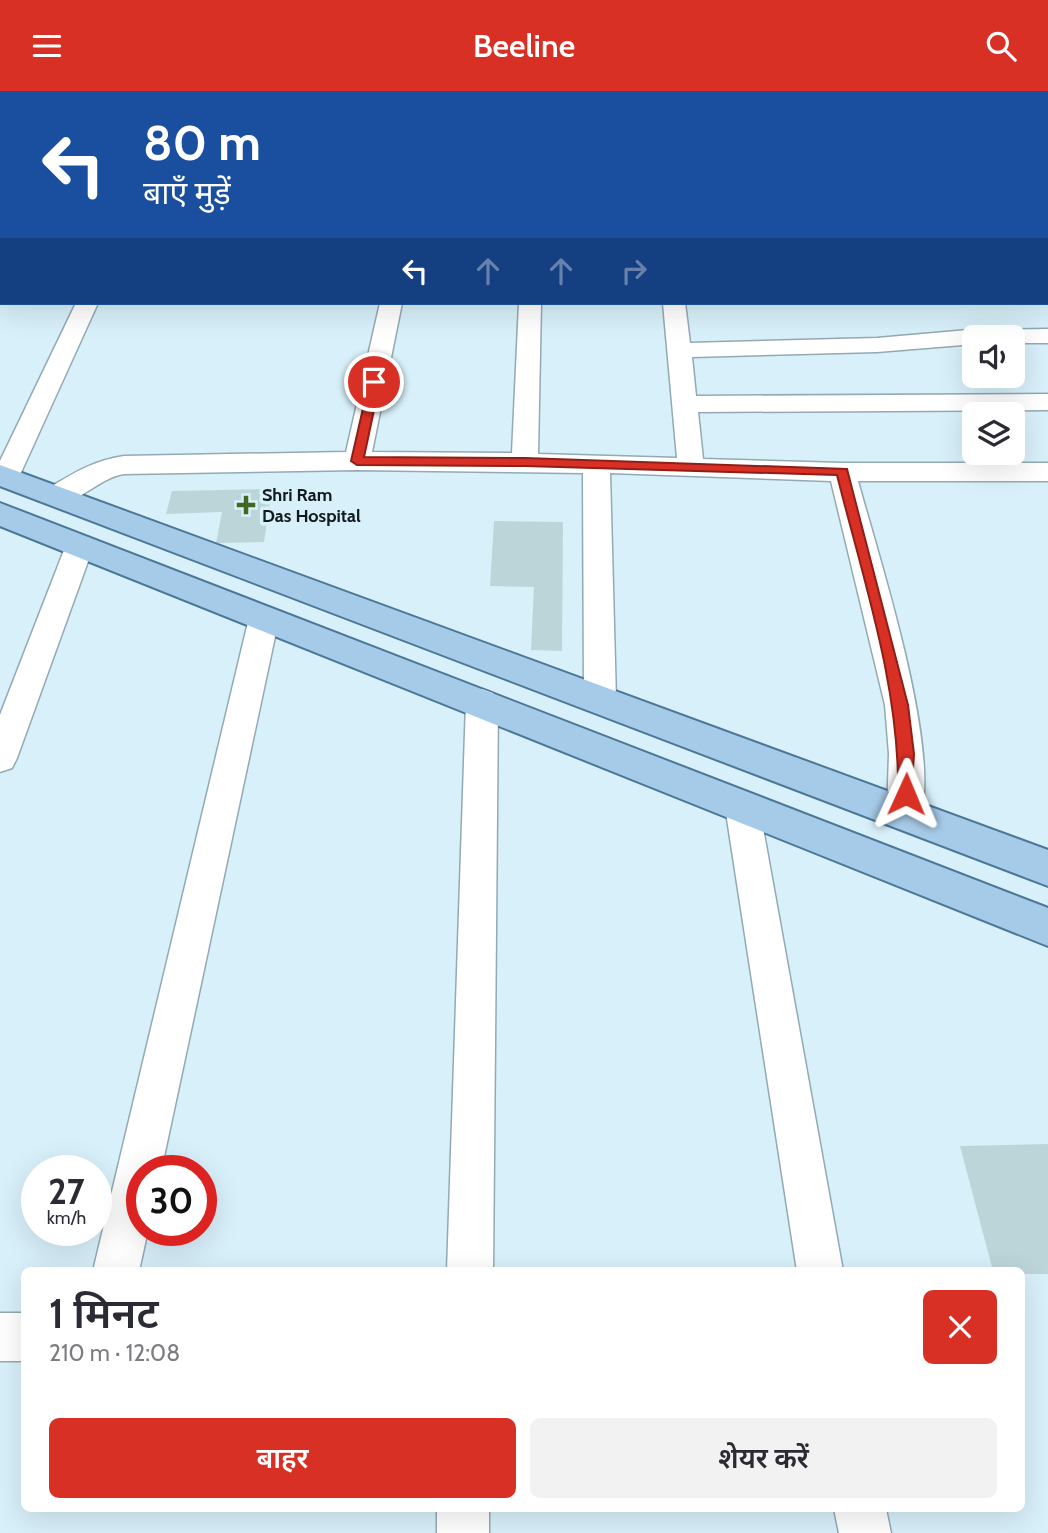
<!DOCTYPE html>
<html lang="hi">
<meta charset="utf-8">
<style>
body{margin:0;font-family:Cabin,"Noto Sans Devanagari",sans-serif;background:#f2f2f3;color:#2b2b33;height:100vh;display:flex;flex-direction:column;font-size:26px;white-space:nowrap}
*{box-sizing:border-box;margin:0}
p{font-size:23px;color:#7c7c81}
.icon{flex:none;width:38px;height:38px;fill:none;stroke:currentColor;stroke-width:2;stroke-linecap:round;stroke-linejoin:round}
.map{position:relative;flex:1;overflow:hidden}
.drawer{position:absolute;left:21px;top:1176px;width:1004px;height:245px;display:flex;flex-direction:column;background:#fff;border-radius:10px;box-shadow:0 7px 28px #0002}
.drawer>*{flex:none}
.top-card{position:absolute;left:0px;top:0px;width:1048px;height:214px;box-shadow:0 7px 28px #0002;background:#1a4fa0;color:#fff;overflow:hidden}
.tools{position:absolute;left:962px;top:234px;display:grid;gap:14px}
.tools a{display:grid;place-items:center;width:63px;height:63px;border-radius:10px;background:#fff;box-shadow:0 7px 28px #0002;font-size:35px}
.speed{position:absolute;left:21px;top:1064px;display:flex;gap:14px;font-size:35px;font-weight:700;text-align:center}
.speed>*{display:grid;place-content:center;width:91px;height:91px;border-radius:50%;background:#fff;box-shadow:0 7px 28px #0002;line-height:1}
.speed small{font-size:18px;font-weight:400}
.speed .limit{border:10px solid #d22;background:#fff;color:#111}
.pin{position:absolute;display:grid;place-items:center;width:60px;height:60px;color:#fff;margin:-30px;border:4px solid #fff;border-radius:50%;box-shadow:0 2px 7px #0007}
.me{position:absolute;width:77px;margin:-38px;rotate:1deg;stroke-linejoin:round;filter:drop-shadow(0 0 5px #0008)}
.turn{display:flex;align-items:center;gap:24px;height:147px;padding:0 28px;font-size:32px}
.turn .icon{width:91px;height:91px;stroke-width:2.5}
.turn b{display:block;font-size:49px;line-height:60px}
.lanes{display:flex;align-items:center;height:66px;padding:0 28px;background:#0003;justify-content:center;gap:35px;direction:ltr}
.lanes .off{opacity:.35}
.round{display:grid;place-items:center;flex:none;width:74px;height:74px;border-radius:10px;background:#f2f2f3}
.summary{display:flex;align-items:center;justify-content:space-between;height:119px;padding:0 28px}
h1{font-size:42px;font-weight:600;line-height:52px}
.action{display:flex;gap:14px;margin-top:auto;padding:14px 28px}
.action a{flex:1;height:80px;border-radius:10px;background:#d93025;color:#fff;font-size:28px;font-weight:600;line-height:80px;text-align:center}
.action a+a{background:#f2f2f3;color:#2b2b33}
header{display:flex;justify-content:space-between;align-items:center;height:91px;padding:0 28px;background:#d93025;color:#fff;font-size:32px;font-weight:600}
.map>svg:first-child{display:block}
.building{fill:#bbd5d9}
.lines{fill:none;stroke-linecap:round;stroke-linejoin:round}
.street-casing{stroke:#93a9b3;stroke-width:3}
.primary-casing{stroke:#4c7799;stroke-width:4}
.street{fill:#fff;fill-rule:evenodd}
.primary{fill:#a6cbe9;fill-rule:evenodd}
.route{fill:#d93025;stroke:#8d1f18;stroke-width:2}
.poi-dot{fill:#416721;stroke:#d8f0fa;stroke-width:2.5}
.labels{text-anchor:middle;dominant-baseline:central;stroke-width:7;stroke-linejoin:round;paint-order:stroke}
.far-poi-label{font-size:18px;font-weight:bold;fill:#121a1e;stroke:#d8f0fa;text-anchor:start}
</style>
<header><svg class="icon" aria-label="menu" viewBox="0 0 24 24"><path d="M4 6h16M4 12h16M4 18h16"/></svg>Beeline<svg class="icon" aria-label="search" viewBox="0 0 24 24"><circle cx="10" cy="10" r="6"/><path d="M15 15l6 6"/></svg></header>
<div class="map">
<svg width="1048" height="1442" viewBox="0 0 1048 1442">
<rect width="100%" height="100%" fill="#d8f0fa"/>
<path class="building" d="M272 398 264 451 216 452 222 421 166 423 172 400Z
M494 430 563 431 562 560 531 559 534 496 490 495Z
M1048 1053V1183H1022V1180H993L960 1055Z"/>
<g class="lines">
<defs>
<path id="street" d="M0 0H277L2 2 0 6Z
M318 0H338L340 2H319Z
M523 0H541V2H523Z
M699 0H717V2H699Z
M996 0H1014L1016 2H997Z
M1046 26H1048V36H1046Z
M0 31H2V43H0Z
M1046 54 1048 55V68L1046 67Z
M2 87V103H0V88Z
M1046 96H1048V108H1046Z
M0 120H2V132H0Z
M76 212H98L19 386 16 392 0 393V370Z
M380 212H402L372 361 512 362 519 212H541L538 363 677 367 663 212H685L690 252 877 247 968 239 1048 238V252H1013V247H975V253L877 261 692 266 696 305 1048 303V319L698 321 703 368 842 372H1048V390H858C877 461 947 673 917 734L905 738 893 734 887 723 889 663 885 614 831 390 610 382 616 609 611 618 600 622 589 618 584 609 583 382 357 379 124 383C97 387 74 419 47 412L43 405 47 398C74 382 92 370 124 365L346 361Z
M80 444 90 447 94 454 17 667 12 677 0 681V624L66 454 70 447Z
M264 516 275 519 279 527 161 1080H142V1139H148L139 1180H93L249 527 253 519Z
M482 598 493 602 498 611 493 1180H447L466 611 471 602Z
M742 700 754 704 759 715 843 1180H797L725 715 730 704Z
M0 1222H24V1270H0Z
M437 1418H489V1442H437Z
M834 1418H886L891 1442H839Z"/>
<path id="primary" d="M0 374 1048 759V795L0 395Z
M0 412 1048 817V855L0 435Z"/>
</defs>
<use href="#street" class="street-casing"/>
<use href="#primary" class="primary-casing"/>
<use href="#street" class="street"/>
<use href="#primary" class="primary"/>
</g>
<path class="route" d="M374 287 380 291 364 366 525 367 847 378 908 614 914 663 911 708H900L898 703C900 596 863 488 837 384L525 375 357 374 351 370 369 291Z"/>
<path class="poi-dot" d="M242.5 403.5h7v7h7v7h-7v7h-7v-7h-7v-7h7z"/>
<g class="labels">
<g class="far-poi-label">
<text x="262" y="404">Shri Ram<tspan x="262" dy="21">Das Hospital</tspan></text>
</g>
</g>
</svg>
<div class="tools">
<a><svg class="icon" aria-label="sound" viewBox="0 0 24 24"><path d="M4 9h4l5-4v14l-5-4H4zM17 9q2 3 0 6"/></svg></a>
<a><svg class="icon" aria-label="layers" viewBox="0 0 24 24"><path d="M12 4l9 5-9 5-9-5zM3 14l9 5 9-5"/></svg></a>
</div>
<div class="speed"><div>27<small>km/h</small></div><div class="limit">30</div></div>
<div class="pin" style="left:374px;top:291px;background:#d93025"><svg class="icon" aria-label="arrive" viewBox="0 0 24 24"><path d="M6 21V4h12l-3 4 3 4H6"/></svg></div>
<svg class="me" style="left:906px;top:703px" viewBox="-20 -20 40 40"><path d="M0-17L14 15 0 8-14 15z" fill="#d93025" stroke="#fff" stroke-width="4"/></svg>
<div class="top-card">
<div class="turn"><svg class="icon" aria-label="left" viewBox="0 0 24 24"><path d="M17 20v-9H6M10 6l-5 5 5 5"/></svg><div><b>80 m</b>बाएँ मुड़ें</div></div>
<div class="lanes"><svg class="icon" aria-label="left" viewBox="0 0 24 24"><path d="M17 20v-9H6M10 6l-5 5 5 5"/></svg><svg class="icon off" aria-label="ahead" viewBox="0 0 24 24"><path d="M12 20V5M6 11l6-6 6 6"/></svg><svg class="icon off" aria-label="ahead" viewBox="0 0 24 24"><path d="M12 20V5M6 11l6-6 6 6"/></svg><svg class="icon off" aria-label="right" viewBox="0 0 24 24"><path d="M7 20v-9h11M14 6l5 5-5 5"/></svg></div>
</div>
<section class="drawer">
<div class="summary"><div><h1>1 मिनट</h1><p>210 m · 12:08</p></div><a class="round" style="background:#d93025;color:#fff"><svg class="icon" aria-label="close" viewBox="0 0 24 24"><path d="M6 6l12 12M18 6L6 18"/></svg></a></div>
<div class="action"><a>बाहर</a><a>शेयर करें</a></div>
</section>
</div>
